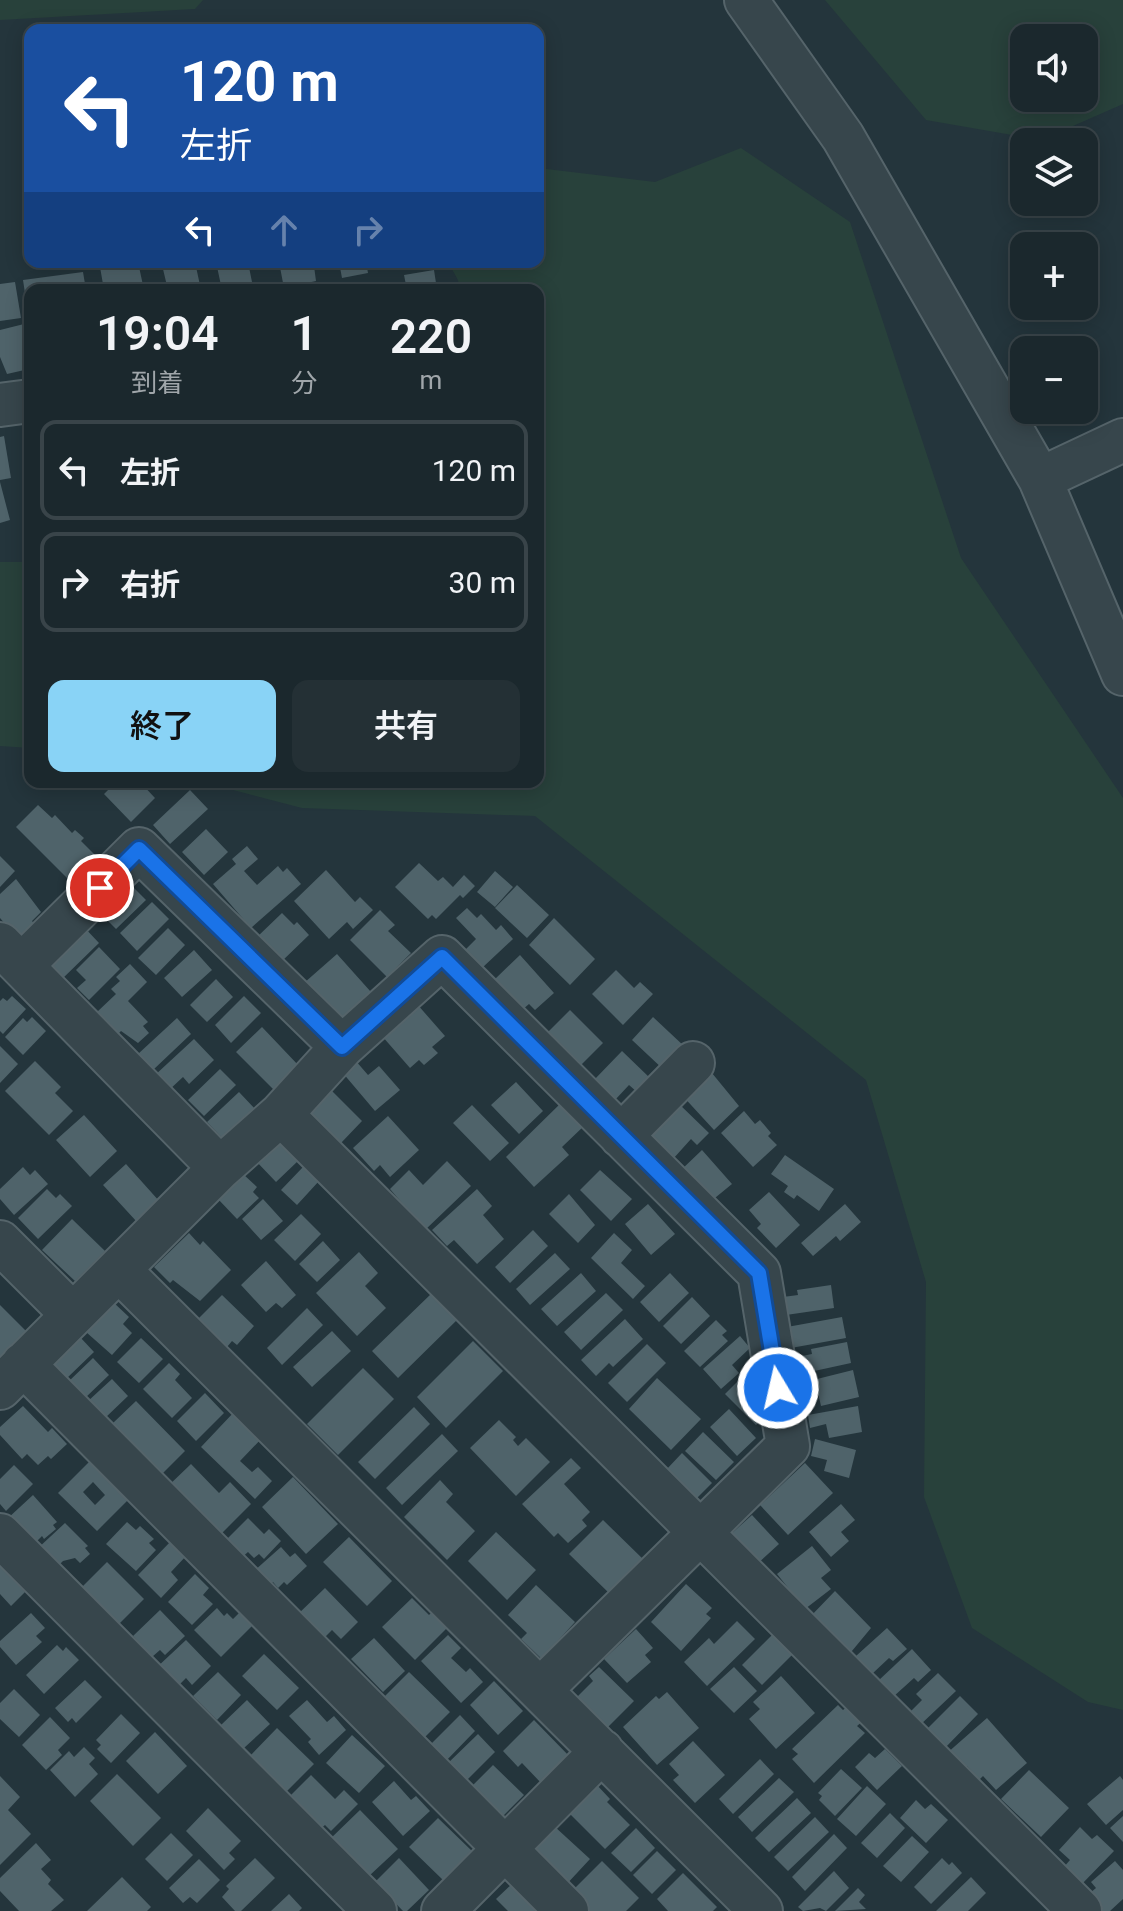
<!DOCTYPE html>
<html lang="ja">
<meta charset="utf-8">
<style>
body{margin:0;font-family:Roboto,"Noto Sans JP",sans-serif;background:#243035;color:#f1f3f6;height:100vh;display:flex;flex-direction:column;font-size:30px;white-space:nowrap}
*{box-sizing:border-box;margin:0}
p{font-size:26px;color:#a0a6aa}
.icon{flex:none;width:44px;height:44px;fill:none;stroke:currentColor;stroke-width:2;stroke-linecap:round;stroke-linejoin:round}
.map{position:relative;flex:1;overflow:hidden}
.drawer{position:absolute;left:24px;top:284px;width:520px;height:504px;display:flex;flex-direction:column;background:#1b282d;border-radius:16px;box-shadow:0 4px 20px #0003,0 0 0 2px #394449}
.drawer>*{flex:none}
.banner{position:absolute;left:24px;top:24px;width:520px;height:244px;border-radius:16px;box-shadow:0 4px 20px #0003,0 0 0 2px #394449;background:#1a4fa0;color:#fff;overflow:hidden}
.buttons{position:absolute;left:1010px;top:24px;display:grid;gap:16px}
.buttons a{display:grid;place-items:center;width:88px;height:88px;border-radius:16px;background:#1b282d;box-shadow:0 4px 20px #0003,0 0 0 2px #394449;font-size:40px}
.pin{position:absolute;display:grid;place-items:center;width:68px;height:68px;color:#fff;margin:-34px;border:4px solid #fff;border-radius:50%;box-shadow:0 2px 8px #0007}
.me{position:absolute;width:88px;margin:-44px;rotate:351deg;stroke-linejoin:round;filter:drop-shadow(0 0 6px #0008)}
.turn{display:flex;align-items:center;gap:28px;height:168px;padding:0 24px;font-size:36px}
.turn .icon{width:104px;height:104px;stroke-width:2.5}
.turn b{display:block;font-size:56px;line-height:68px}
.lanes{display:flex;align-items:center;height:76px;padding:0 24px;background:#0003;justify-content:center;gap:40px;direction:ltr}
.lanes .off{opacity:.35}
.eta{display:flex;justify-content:space-evenly;align-items:center;height:136px;text-align:center}
.eta b{font-size:48px;font-weight:600;line-height:56px}
.action{display:flex;gap:16px;margin-top:auto;padding:16px 24px}
.action a{flex:1;height:92px;border-radius:16px;background:#89d3f6;color:#111;font-size:32px;font-weight:600;line-height:92px;text-align:center}
.action a+a{background:#243035;color:#f1f3f6}
ul{padding:0;list-style:none}
li{display:flex;align-items:center;gap:24px;height:100px;margin:0 16px 12px;padding:0 8px;border:4px solid #394449;border-radius:16px}
li div{flex:1}
li b{display:block;font-size:30px}
li em{font-style:normal}
.map>svg:first-child{display:block}
.green{fill:#28413b;fill-rule:evenodd}
.building{fill:#4f636a;fill-rule:evenodd}
.lines{fill:none;stroke-linecap:round;stroke-linejoin:round}
.minor-casing{stroke:#55646a;stroke-width:46}
.minor{stroke:#37464c;stroke-width:42}
.route-casing{stroke:#114b97;stroke-width:20}
.route{stroke:#1a73e8;stroke-width:14}
</style>
<div class="map">
<svg width="1123" height="1911" viewBox="0 0 1123 1911">
<rect width="100%" height="100%" fill="#24353c"/>
<path class="green" d="M0 0H203L195 9 0 20Z
M825 0H1123V104L1041 140 926 120ZM1024 38H1084V98H1024Z
M741 148 850 222 961 558 1123 798V1710L1088 1702 972 1628 924 1497 926 1282 866 1080 535 816 302 808 203 782H538V290H460L458 280 448 262H538V168L655 182Z
M0 562H30V748L0 746Z"/>
<path class="building" d="M126 262H138L144 290H104L100 267Z
M175 262H195L201 290H168L162 265Z
M216 262H248L253 287 222 290Z
M279 262H307L308 267 314 266 316 281 284 288Z
M339 262H366L368 273 342 278Z
M434 270 436 283H442L443 290H407L404 275Z
M83 272 86 290H30L28 313 23 280Z
M15 282 21 318 0 321V284Z
M24 324 30 350 25 351 29 369 7 374 0 357V330Z
M4 436 11 478 0 480V437Z
M0 482 10 520 0 523Z
M116 782H140L155 798 131 822 104 794Z
M190 790 208 809 170 844 153 825Z
M38 805 52 818 55 815 72 833 75 830 84 838 81 841 98 858 72 883 16 827Z
M206 829 228 852 204 875 182 852Z
M247 846 258 859 244 871 257 885 278 866 283 872 287 868 301 884 251 928 213 884 236 864 232 859Z
M0 856 15 871 0 887Z
M419 863 438 881 443 877 453 887 464 875 475 886 463 898 460 895 436 919 432 915 428 919 395 887Z
M326 870 355 902 360 897 373 910 353 929 347 922 329 939 294 901Z
M495 871 513 887 495 907 477 892Z
M16 879 41 912 32 921 36 926 20 941 0 918V894Z
M127 881 146 900 116 929 98 911Z
M517 885 549 915 527 938 495 908Z
M152 902 169 919 137 951 120 933Z
M467 908 477 918 481 914 496 930 501 925 513 939 482 968 465 950 476 939 456 918Z
M380 910 395 925 388 931 411 953 387 977 350 940Z
M282 913 294 925 297 922 309 935 280 963 256 938Z
M554 918 595 959 570 985 529 945Z
M82 925 99 943 59 982 42 964Z
M168 928 185 945 156 975 138 958Z
M99 947 120 969 89 1000 77 988 86 980 76 970Z
M194 950 212 970 182 997 164 978Z
M337 954 371 992 338 1021 304 983Z
M520 955 554 993 535 1010 529 1004 522 1010 494 980Z
M130 964 147 982 128 1001 148 1022 143 1026 149 1033 138 1043 121 1031 118 1034 97 1012 116 994 111 989 120 981 116 977Z
M616 970 634 988 640 982 653 994 623 1025 592 994Z
M216 979 233 997 207 1022 190 1005Z
M12 996 26 1009 3 1034 0 1031V1001L3 998 7 1001Z
M244 996 261 1013 231 1043 215 1025Z
M417 1004 445 1036 432 1047 438 1053 424 1065 419 1060 410 1068 382 1036Z
M570 1010 603 1043 579 1067 546 1034Z
M32 1017 46 1031 23 1055 5 1037 23 1018 27 1022Z
M653 1017 685 1047 664 1070 632 1040Z
M177 1018 191 1034 153 1070 138 1054Z
M262 1027 300 1067 275 1091 236 1052Z
M194 1039 214 1060 189 1084 183 1077 168 1091 154 1076Z
M0 1046 18 1064 0 1083Z
M622 1051 650 1078 637 1092 629 1085 615 1100 594 1080Z
M355 1060 368 1075 379 1066 400 1090 375 1111 342 1072Z
M35 1061 61 1087 55 1093 73 1111 49 1135 5 1091Z
M707 1067 739 1106 714 1130 680 1093Z
M220 1069 236 1085 204 1116 188 1100Z
M516 1082 543 1111 519 1134 491 1105Z
M329 1088 362 1121 341 1143 308 1110Z
M239 1092 257 1111 225 1141 207 1122Z
M563 1101 585 1125 562 1147 569 1155 534 1187 506 1157Z
M677 1102 709 1133 697 1145 691 1139 673 1159 646 1133Z
M472 1105 509 1143 490 1161 453 1123Z
M744 1111 755 1124 760 1120 771 1133 768 1136 777 1145 753 1167 721 1133Z
M84 1115 117 1151 90 1177 56 1140Z
M388 1116 419 1150 390 1177 380 1165 374 1171 353 1148Z
M277 1139 298 1161 276 1182 255 1160Z
M702 1150 732 1184 710 1202 680 1171Z
M785 1155 834 1189 819 1211 797 1195 794 1199 784 1192 788 1186 771 1174Z
M447 1161 471 1186 425 1230 390 1189 409 1170 423 1185Z
M126 1164 160 1202 137 1222 103 1185Z
M23 1167 30 1175 35 1170 48 1184 14 1215 0 1199V1189Z
M303 1167 319 1181 297 1205 281 1190Z
M600 1170 632 1199 611 1221 580 1190Z
M243 1174 257 1187 253 1192 259 1198 237 1219 218 1199Z
M47 1189 56 1198 60 1194 72 1206 38 1239 18 1218Z
M477 1189 492 1206 483 1215 504 1239 477 1264 454 1240 447 1246 432 1230Z
M769 1192 800 1225 776 1248 757 1228 761 1224 749 1210Z
M569 1194 595 1225 578 1243 549 1214Z
M263 1199 283 1221 261 1240 242 1219Z
M648 1204 675 1234 651 1255 625 1224Z
M845 1204 861 1222 840 1241 836 1236 813 1256 801 1243Z
M301 1214 321 1234 295 1261 274 1240Z
M72 1219 105 1251 75 1281 42 1250Z
M533 1230 548 1246 510 1283 495 1267Z
M189 1233 200 1245 203 1241 231 1270 200 1301 173 1280 170 1283 154 1267Z
M614 1233 632 1250 621 1263 645 1286 633 1299 591 1258Z
M323 1241 340 1260 317 1282 299 1264Z
M359 1252 378 1273 365 1286 386 1308 357 1336 316 1293Z
M555 1253 570 1269 530 1305 516 1289Z
M266 1261 296 1295 282 1308 276 1303 266 1312 241 1285Z
M581 1273 596 1291 557 1326 541 1309Z
M670 1273 689 1293 659 1322 640 1302Z
M831 1285 834 1308 786 1315 783 1297 798 1295 797 1290Z
M606 1293 623 1310 581 1350 564 1332Z
M431 1294 457 1320 398 1378 372 1351Z
M222 1295 254 1326 237 1345 232 1341 227 1347 198 1319Z
M692 1297 710 1316 681 1344 663 1326Z
M113 1302 129 1317 123 1324 132 1333 112 1355 86 1332Z
M0 1305 30 1335 0 1365Z
M307 1308 323 1325 282 1365 267 1348Z
M842 1317 846 1338 791 1348 787 1327Z
M625 1319 643 1339 613 1367 609 1363 596 1376 581 1360Z
M716 1320 727 1331 722 1335 728 1341 700 1367 684 1351Z
M332 1331 351 1351 312 1387 293 1367Z
M740 1336 750 1348 732 1365 739 1373 721 1389 703 1369Z
M80 1337 94 1352 66 1379 52 1363Z
M141 1338 163 1359 139 1383 117 1362Z
M473 1341 503 1371 446 1428 417 1397Z
M847 1342 851 1363 796 1375 792 1358 812 1354 811 1349Z
M647 1344 666 1363 627 1402 608 1383Z
M93 1358 109 1375 84 1399 68 1382Z
M169 1363 180 1374 175 1380 192 1398 172 1418 143 1389Z
M363 1368 394 1399 338 1455 307 1424Z
M853 1370 859 1397 821 1406 818 1393 800 1398 797 1384Z
M743 1376 764 1397 759 1403 765 1408 760 1413 764 1417 756 1425 725 1394Z
M657 1378 701 1419 671 1450 629 1409Z
M112 1379 128 1396 104 1419 87 1402Z
M205 1393 224 1413 196 1441 177 1421Z
M136 1401 185 1451 162 1474 113 1423Z
M23 1406 48 1432 52 1428 67 1444 51 1459 48 1456 38 1465 27 1454 22 1459 0 1435V1427Z
M858 1406 862 1432 829 1438 826 1424 810 1428 808 1415Z
M414 1407 430 1424 375 1479 358 1462Z
M729 1409 756 1438 737 1456 710 1427Z
M235 1411 263 1437 240 1461 252 1472 258 1467 272 1481 255 1499 201 1447Z
M499 1420 516 1437 513 1440 518 1446 526 1438 550 1462 516 1496 470 1448Z
M703 1432 734 1462 716 1480 685 1451Z
M442 1434 458 1451 402 1505 386 1488Z
M815 1439 856 1450 849 1478 824 1471 827 1460 811 1456Z
M682 1453 712 1483 695 1500 666 1470Z
M571 1458 581 1468 564 1484 590 1512 582 1520 587 1526 568 1543 558 1533 554 1537 522 1504Z
M92 1459 131 1497 97 1531 58 1493ZM93 1482 105 1495 95 1505 83 1492Z
M805 1463 833 1493 788 1535 760 1505Z
M191 1464 219 1493 230 1482 251 1504 216 1539 166 1488Z
M14 1465 33 1484 6 1511 0 1504V1479Z
M293 1477 338 1524 306 1554 262 1507Z
M440 1480 453 1494 446 1502 475 1531 447 1560 404 1517Z
M33 1495 57 1522 53 1525 56 1529 44 1539 42 1536 36 1542 24 1529 20 1533 7 1519Z
M841 1504 855 1520 841 1532 849 1541 831 1557 809 1532Z
M752 1515 779 1544 757 1564 731 1534Z
M248 1518 264 1534 269 1529 281 1541 264 1559 259 1554 254 1558 248 1552 239 1560 223 1543Z
M603 1520 645 1561 611 1595 569 1554Z
M127 1522 136 1530 140 1526 154 1539 149 1543 156 1550 136 1571 106 1544Z
M65 1523 88 1546 85 1548 90 1554 80 1563 75 1558 63 1561 55 1569 36 1550Z
M496 1532 536 1570 507 1600 468 1561Z
M349 1537 392 1581 367 1606 323 1562Z
M172 1540 187 1555 171 1572 178 1580 161 1598 138 1575Z
M812 1546 831 1570 821 1578 831 1589 805 1609 777 1574Z
M281 1547 290 1557 295 1553 307 1566 287 1585 284 1582 278 1588 273 1582 267 1587 253 1572Z
M107 1562 144 1599 119 1624 82 1587Z
M0 1566 25 1592 11 1606 0 1594Z
M195 1574 209 1588 203 1595 213 1604 192 1625 168 1602Z
M686 1584 712 1608 706 1614 711 1618 681 1651 651 1622Z
M536 1585 575 1622 554 1645 557 1648 545 1662 521 1639 527 1633 508 1615Z
M325 1588 358 1622 341 1639 332 1630 320 1642 295 1617Z
M835 1591 871 1628 847 1657 808 1619Z
M412 1598 429 1615 437 1607 452 1623 415 1660 382 1627Z
M217 1608 224 1616 227 1613 233 1619 239 1613 252 1626 221 1657 194 1630Z
M160 1610 185 1636 165 1655 160 1650 152 1657 133 1636Z
M31 1613 45 1628 36 1636 42 1642 16 1665 0 1647V1641Z
M737 1621 755 1639 707 1686 684 1662 709 1638 714 1644Z
M887 1628 907 1649 893 1661 889 1658 872 1674 856 1656Z
M636 1629 653 1648 645 1655 651 1662 627 1683 604 1659Z
M448 1635 461 1648 451 1658 466 1672 470 1668 483 1682 461 1703 421 1661Z
M772 1635 792 1655 762 1685 742 1665Z
M374 1638 405 1671 383 1692 351 1659Z
M186 1640 211 1666 192 1685 186 1678 180 1684 170 1674 165 1679 155 1669Z
M57 1645 63 1651 66 1647 79 1660 44 1694 26 1675Z
M912 1649 931 1670 918 1682 914 1678 893 1697 878 1681Z
M264 1654 299 1688 277 1710 242 1676Z
M599 1667 634 1701 608 1727 577 1697 593 1681 589 1676Z
M734 1667 757 1691 734 1713 710 1689Z
M218 1672 241 1695 217 1720 193 1696Z
M409 1672 450 1712 424 1738 384 1697Z
M938 1673 956 1691 919 1726 908 1714 922 1700 916 1694Z
M781 1676 815 1713 776 1749 749 1719 760 1709 753 1702Z
M85 1680 102 1697 76 1723 72 1718 68 1722 55 1708Z
M494 1681 523 1711 498 1735 470 1705Z
M14 1689 40 1715 19 1737 0 1719V1703Z
M667 1692 699 1728 657 1765 623 1727 656 1696 659 1699Z
M960 1696 978 1714 944 1749 926 1730Z
M247 1700 270 1724 244 1748 221 1725Z
M307 1700 327 1722 334 1716 346 1730 319 1755 308 1742 311 1739 289 1716Z
M838 1705 843 1710 849 1705 864 1720 857 1726 865 1733 814 1783 792 1759 798 1754 792 1749Z
M121 1714 140 1733 111 1763 97 1749 101 1745 96 1740Z
M460 1715 475 1731 443 1764 427 1748Z
M50 1717 70 1738 58 1750 62 1755 46 1770 22 1745Z
M987 1718 1027 1763 996 1790 983 1776 979 1780 967 1766 961 1771 946 1754Z
M534 1720 571 1758 543 1785 522 1763 518 1767 503 1751Z
M277 1728 314 1764 287 1791 250 1756Z
M155 1732 187 1766 158 1794 126 1761Z
M478 1734 495 1752 467 1780 461 1774 458 1777 446 1765Z
M352 1735 385 1766 359 1793 326 1763Z
M693 1741 725 1775 695 1803 673 1780 679 1775 669 1764Z
M84 1747 95 1758 89 1764 98 1774 75 1797 50 1770 69 1751 74 1757Z
M885 1749 902 1766 877 1790 855 1767 869 1753 875 1758Z
M760 1759 774 1774 733 1814 719 1799Z
M493 1765 524 1795 500 1819 482 1801 485 1797 473 1785Z
M841 1769 862 1788 835 1816 819 1800 822 1796 818 1793Z
M1029 1770 1069 1808 1041 1837 1001 1799Z
M117 1774 161 1818 133 1846 90 1801Z
M311 1775 335 1799 344 1790 358 1804 331 1831 325 1825 318 1831 287 1799Z
M0 1776 20 1797 8 1810 31 1834 0 1865Z
M1120 1776 1123 1780V1810L1106 1825 1087 1804Z
M779 1778 794 1792 752 1832 738 1817Z
M394 1781 411 1800 416 1796 430 1811 403 1836 372 1802Z
M596 1784 610 1799 607 1802 630 1825 605 1849 566 1810Z
M867 1786 886 1804 856 1836 837 1819Z
M797 1798 811 1813 769 1852 755 1838Z
M916 1800 925 1809 931 1804 948 1820 926 1843 900 1818Z
M208 1808 241 1841 229 1853 235 1859 224 1870 186 1831Z
M360 1810 398 1849 369 1876 329 1840Z
M890 1813 905 1828 877 1858 861 1843Z
M1123 1816V1842L1110 1828Z
M815 1817 829 1832 788 1871 774 1857Z
M438 1818 473 1852 444 1881 409 1847Z
M554 1826 590 1859 564 1887 529 1854Z
M1080 1827 1092 1839 1097 1835 1114 1851 1080 1886 1063 1868 1070 1860 1059 1850Z
M636 1828 655 1848 631 1872 611 1853Z
M171 1833 193 1855 167 1881 145 1859Z
M834 1834 847 1848 805 1891 792 1877Z
M912 1836 929 1852 901 1882 883 1866Z
M36 1843 51 1860 41 1869 51 1880 48 1884 64 1900 51 1911H19L0 1891V1878Z
M657 1851 676 1870 652 1894 633 1875Z
M255 1858 275 1878 241 1911H235L222 1897 229 1889 226 1886Z
M399 1858 429 1890 407 1911H403L375 1882Z
M942 1858 949 1865 952 1862 962 1873 931 1904 914 1887Z
M199 1859 220 1880 197 1903 190 1897 183 1903 169 1888Z
M602 1861 639 1898 626 1911H587L569 1894Z
M1115 1861 1123 1870V1899L1110 1911H1100L1090 1893 1096 1888 1091 1882Z
M834 1871 849 1888 826 1911 820 1908 803 1911 798 1907Z
M683 1873 717 1907 713 1911H668L657 1899Z
M122 1877 151 1907 147 1911H87Z
M971 1877 986 1893 968 1911H936Z
M514 1882 538 1908 534 1911H508L496 1899Z
M858 1888 865 1895 859 1902 866 1909 835 1911Z
M289 1894 302 1908 299 1911H271Z"/>
<g class="lines">
<defs>
<path id="minor" d="M746 0 843 137 1040 479 1123 674
M0 405 30 401
M1040 479 1123 440
M0 944 220 1168
M22 965 139 849 342 1047
M281 1114 1080 1911
M621 1136 693 1063
M0 1242 72 1314
M120 1271 761 1911
M23 1364 567 1911
M0 1388 220 1168 281 1114 342 1047 442 957 759 1273 788 1446 540 1690
M0 1535 375 1911
M443 1911 602 1751"/>
</defs>
<use href="#minor" class="minor-casing"/>
<use href="#minor" class="minor"/>
</g>
<g class="lines">
<defs>
<path id="route" d="M100 888 139 849 342 1047 442 957 759 1273 778 1388"/>
</defs>
<use href="#route" class="route-casing"/>
<use href="#route" class="route"/>
</g>
</svg>
<div class="buttons">
<a><svg class="icon" aria-label="sound" viewBox="0 0 24 24"><path d="M4 9h4l5-4v14l-5-4H4zM17 9q2 3 0 6"/></svg></a>
<a><svg class="icon" aria-label="layers" viewBox="0 0 24 24"><path d="M12 4l9 5-9 5-9-5zM3 14l9 5 9-5"/></svg></a>
<a>+</a>
<a>−</a>
</div>
<div class="pin" style="left:100px;top:888px;background:#d93025"><svg class="icon" aria-label="arrive" viewBox="0 0 24 24"><path d="M6 21V4h12l-3 4 3 4H6"/></svg></div>
<svg class="me" style="left:778px;top:1388px" viewBox="-20 -20 40 40"><circle r="17" fill="#1a73e8" stroke="#fff" stroke-width="3"/><path d="M0-11L8 9 0 5-8 9z" fill="#fff"/></svg>
<div class="banner">
<div class="turn"><svg class="icon" aria-label="left" viewBox="0 0 24 24"><path d="M17 20v-9H6M10 6l-5 5 5 5"/></svg><div><b>120 m</b>左折</div></div>
<div class="lanes"><svg class="icon" aria-label="left" viewBox="0 0 24 24"><path d="M17 20v-9H6M10 6l-5 5 5 5"/></svg><svg class="icon off" aria-label="ahead" viewBox="0 0 24 24"><path d="M12 20V5M6 11l6-6 6 6"/></svg><svg class="icon off" aria-label="right" viewBox="0 0 24 24"><path d="M7 20v-9h11M14 6l5 5-5 5"/></svg></div>
</div>
<section class="drawer">
<div class="eta">
<div><b>19:04</b><p>到着</p></div>
<div><b>1</b><p>分</p></div>
<div><b>220</b><p>m</p></div>
</div>
<ul>
<li><svg class="icon" aria-label="left" viewBox="0 0 24 24"><path d="M17 20v-9H6M10 6l-5 5 5 5"/></svg><div><b>左折</b></div><em>120 m</em></li>
<li><svg class="icon" aria-label="right" viewBox="0 0 24 24"><path d="M7 20v-9h11M14 6l5 5-5 5"/></svg><div><b>右折</b></div><em>30 m</em></li>
</ul>
<div class="action"><a>終了</a><a>共有</a></div>
</section>
</div>
